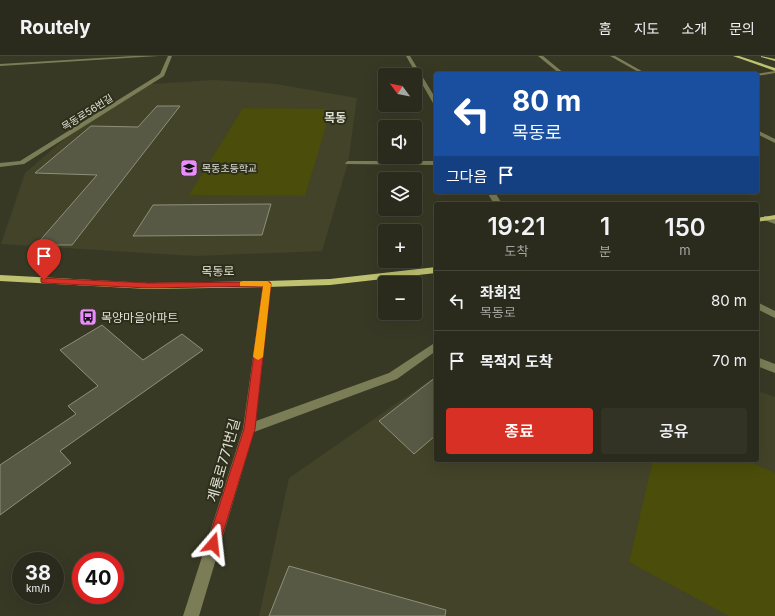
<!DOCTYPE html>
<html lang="ko">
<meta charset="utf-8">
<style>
body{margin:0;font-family:Inter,"Noto Sans KR",sans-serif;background:#323325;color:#f1f3f6;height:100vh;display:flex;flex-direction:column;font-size:15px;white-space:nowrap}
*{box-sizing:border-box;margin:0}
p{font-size:13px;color:#a5a7a3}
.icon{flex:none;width:22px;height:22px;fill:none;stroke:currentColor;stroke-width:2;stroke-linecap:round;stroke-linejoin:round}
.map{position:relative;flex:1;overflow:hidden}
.side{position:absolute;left:434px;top:146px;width:325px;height:260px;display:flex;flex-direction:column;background:#2a2b1c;border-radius:4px;box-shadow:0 4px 16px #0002,0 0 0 1px #46473b}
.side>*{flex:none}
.hud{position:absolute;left:434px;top:16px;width:325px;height:122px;border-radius:4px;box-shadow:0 4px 16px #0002,0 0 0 1px #46473b;background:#1a4fa0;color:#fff;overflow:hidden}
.needle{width:26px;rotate:302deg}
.controls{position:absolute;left:378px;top:12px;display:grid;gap:8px}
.controls a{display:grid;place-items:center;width:44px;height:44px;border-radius:4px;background:#2a2b1c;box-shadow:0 4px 16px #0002,0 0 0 1px #46473b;font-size:20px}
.speed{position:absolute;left:12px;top:496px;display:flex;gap:8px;font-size:20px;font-weight:700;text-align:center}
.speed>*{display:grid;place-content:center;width:52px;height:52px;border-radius:50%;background:#2a2b1c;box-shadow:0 4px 16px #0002,0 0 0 1px #46473b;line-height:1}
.speed small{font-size:10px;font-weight:400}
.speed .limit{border:6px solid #d22;background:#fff;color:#111}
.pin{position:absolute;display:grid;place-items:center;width:34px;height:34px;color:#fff;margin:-41px -17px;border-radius:50% 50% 50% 0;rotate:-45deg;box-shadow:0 0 4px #0007}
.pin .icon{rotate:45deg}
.me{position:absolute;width:44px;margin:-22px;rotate:17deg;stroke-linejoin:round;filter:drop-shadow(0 0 3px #0008)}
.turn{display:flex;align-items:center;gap:14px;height:84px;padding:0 12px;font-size:18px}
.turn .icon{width:52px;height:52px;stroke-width:2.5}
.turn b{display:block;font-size:28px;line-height:34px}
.then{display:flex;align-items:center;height:38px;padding:0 12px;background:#0003;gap:8px;font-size:15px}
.eta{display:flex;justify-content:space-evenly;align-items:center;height:68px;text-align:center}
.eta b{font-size:24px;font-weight:600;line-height:28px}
.primary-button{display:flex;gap:8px;margin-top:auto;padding:8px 12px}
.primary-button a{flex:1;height:46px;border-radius:4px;background:#d93025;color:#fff;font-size:16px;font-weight:600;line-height:46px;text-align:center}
.primary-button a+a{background:#323325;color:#f1f3f6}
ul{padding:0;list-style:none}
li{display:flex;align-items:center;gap:12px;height:60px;padding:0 12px;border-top:1px solid #46473b}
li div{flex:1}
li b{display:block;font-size:15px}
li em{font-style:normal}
header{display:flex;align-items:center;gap:24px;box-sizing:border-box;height:56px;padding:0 20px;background:#2a2b1c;border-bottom:1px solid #46473b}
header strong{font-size:19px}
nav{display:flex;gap:22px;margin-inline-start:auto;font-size:14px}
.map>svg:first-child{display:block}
.built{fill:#424328}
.green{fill:#4b4d0b}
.building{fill:#585944;stroke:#8e9079}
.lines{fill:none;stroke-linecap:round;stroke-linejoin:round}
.minor{fill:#7b7d57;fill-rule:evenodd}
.major{fill:#bfc371;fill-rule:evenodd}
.route{fill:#d93025;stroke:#8d1f18}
.slow{fill:#f59e0b}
.labels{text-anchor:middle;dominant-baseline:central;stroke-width:4;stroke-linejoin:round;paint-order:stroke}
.far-street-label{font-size:10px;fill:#dfe0d4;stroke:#2e2f1b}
.far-poi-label{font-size:10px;fill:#dfe0d4;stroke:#2e2f1b;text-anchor:start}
.far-quarter-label{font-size:12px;font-weight:bold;fill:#dfe0d4;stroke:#2e2f1b}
.street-label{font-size:12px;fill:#dfe0d4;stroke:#2e2f1b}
.poi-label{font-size:12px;fill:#dfe0d4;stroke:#2e2f1b;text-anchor:start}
.near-street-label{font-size:14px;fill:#dfe0d4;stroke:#2e2f1b}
</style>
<header>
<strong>Routely</strong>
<nav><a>홈</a><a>지도</a><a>소개</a><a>문의</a></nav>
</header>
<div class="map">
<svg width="775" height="560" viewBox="0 0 775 560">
<rect width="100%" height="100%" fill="#383925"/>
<path class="built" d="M214 24 276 28 357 42 348 107 322 195 195 200 1 188 25 117 92 59 151 28Z
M436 320V404H757V336H761L775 341V560H259L289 422Z"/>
<path class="green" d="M243 52 331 53 305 140 189 139Z
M653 404H745L775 417V560H729L629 506Z"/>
<path class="building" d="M157 50H180L72 189H36L97 119 35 117 91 70 138 71Z
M271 148 262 179 133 180 153 149Z
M102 269 143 304 182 278 203 294 60 395 71 407 0 459V409L76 358 68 350 98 330 60 294Z
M436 321V379L414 398 379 365Z
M289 510 446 554 445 560H269Z"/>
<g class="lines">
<path class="minor" d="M133 0H158L0 10V8Z
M168 0H172L164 20 24 108 0 111V107L20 105 160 18Z
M406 0H410L436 43V49L433 47Z
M538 0H543L565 18H560Z
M610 0H615L647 18H642Z
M775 15V17L757 20V18H755Z
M757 74 775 83V87L757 78Z
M348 105H436V109L346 108 345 107Z
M487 136H495L502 148H494Z
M764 160H767L775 163V168L764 164Z
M267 225 271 228 256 365 389 317 436 286V295L397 323 254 376 199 560H183L243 373 263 228Z
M757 246 775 255V262L757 253Z
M757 301 775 308V317L757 310Z"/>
<path class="major" d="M733 0H739L775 12V15Z
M761 0 775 3V5L761 1Z
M775 159V163L757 166V162Z
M436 211V217L330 229 267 231 148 233 0 225V219L148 227 267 225 330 223Z"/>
</g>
<path class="route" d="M41 222 148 227 270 226 271 228 255 373 218 493 213 495 209 493 207 488 244 373 263 230 148 232 44 227 41 226Z"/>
<path class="slow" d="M243 225H267L271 228 263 301 258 304 253 301 263 230H240V226Z"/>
<defs>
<symbol id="school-square" viewBox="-11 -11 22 22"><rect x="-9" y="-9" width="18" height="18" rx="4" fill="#ea8dfc" stroke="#2e2f1b"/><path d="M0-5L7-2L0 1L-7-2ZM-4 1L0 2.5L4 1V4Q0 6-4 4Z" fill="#111"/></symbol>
<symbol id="bus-square" viewBox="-11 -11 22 22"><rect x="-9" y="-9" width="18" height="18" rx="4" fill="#ea8dfc" stroke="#2e2f1b"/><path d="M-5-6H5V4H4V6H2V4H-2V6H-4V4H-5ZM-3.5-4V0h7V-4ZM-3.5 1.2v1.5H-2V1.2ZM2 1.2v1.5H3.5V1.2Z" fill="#111"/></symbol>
</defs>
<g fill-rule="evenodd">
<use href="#school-square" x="179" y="102" width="20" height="20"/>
<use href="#bus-square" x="78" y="251" width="20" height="20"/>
</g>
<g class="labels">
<g class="far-street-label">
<text transform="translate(87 56) rotate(-32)">목동로56번길</text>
</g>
<g class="far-poi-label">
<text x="202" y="112">목동초등학교</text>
</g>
<g class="far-quarter-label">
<text x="335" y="61">목동</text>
</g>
<g class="street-label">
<text transform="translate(218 215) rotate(-1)">목동로</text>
</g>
<g class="poi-label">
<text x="101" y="261">목양마을아파트</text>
</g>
<g class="near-street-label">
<text transform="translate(223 404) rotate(-74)">계룡로771번길</text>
</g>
</g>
</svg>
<div class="controls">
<a><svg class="needle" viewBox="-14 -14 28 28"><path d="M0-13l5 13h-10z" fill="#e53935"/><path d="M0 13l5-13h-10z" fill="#a5a7a3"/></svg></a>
<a><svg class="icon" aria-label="sound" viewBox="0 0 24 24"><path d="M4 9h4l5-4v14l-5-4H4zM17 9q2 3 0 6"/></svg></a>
<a><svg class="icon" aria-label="layers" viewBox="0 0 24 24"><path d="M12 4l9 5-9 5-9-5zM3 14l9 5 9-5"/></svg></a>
<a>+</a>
<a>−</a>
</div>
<div class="speed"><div>38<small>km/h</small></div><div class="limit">40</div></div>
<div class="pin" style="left:44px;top:224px;background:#d93025"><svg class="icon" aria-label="arrive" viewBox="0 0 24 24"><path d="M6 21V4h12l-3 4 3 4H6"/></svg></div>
<svg class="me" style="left:213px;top:488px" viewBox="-20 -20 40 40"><path d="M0-17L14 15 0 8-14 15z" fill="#d93025" stroke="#fff" stroke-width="4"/></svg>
<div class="hud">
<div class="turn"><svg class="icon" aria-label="left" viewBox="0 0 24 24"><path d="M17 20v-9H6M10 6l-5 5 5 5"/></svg><div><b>80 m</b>목동로</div></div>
<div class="then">그다음<svg class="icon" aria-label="arrive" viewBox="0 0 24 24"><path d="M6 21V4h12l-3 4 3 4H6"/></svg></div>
</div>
<section class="side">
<div class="eta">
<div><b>19:21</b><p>도착</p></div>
<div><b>1</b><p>분</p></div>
<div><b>150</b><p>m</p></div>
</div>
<ul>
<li><svg class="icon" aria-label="left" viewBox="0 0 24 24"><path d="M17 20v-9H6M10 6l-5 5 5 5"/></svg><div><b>좌회전</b><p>목동로</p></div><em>80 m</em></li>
<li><svg class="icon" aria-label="arrive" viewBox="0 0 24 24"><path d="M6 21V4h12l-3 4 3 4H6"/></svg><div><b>목적지 도착</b></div><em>70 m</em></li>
</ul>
<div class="primary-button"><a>종료</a><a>공유</a></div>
</section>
</div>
